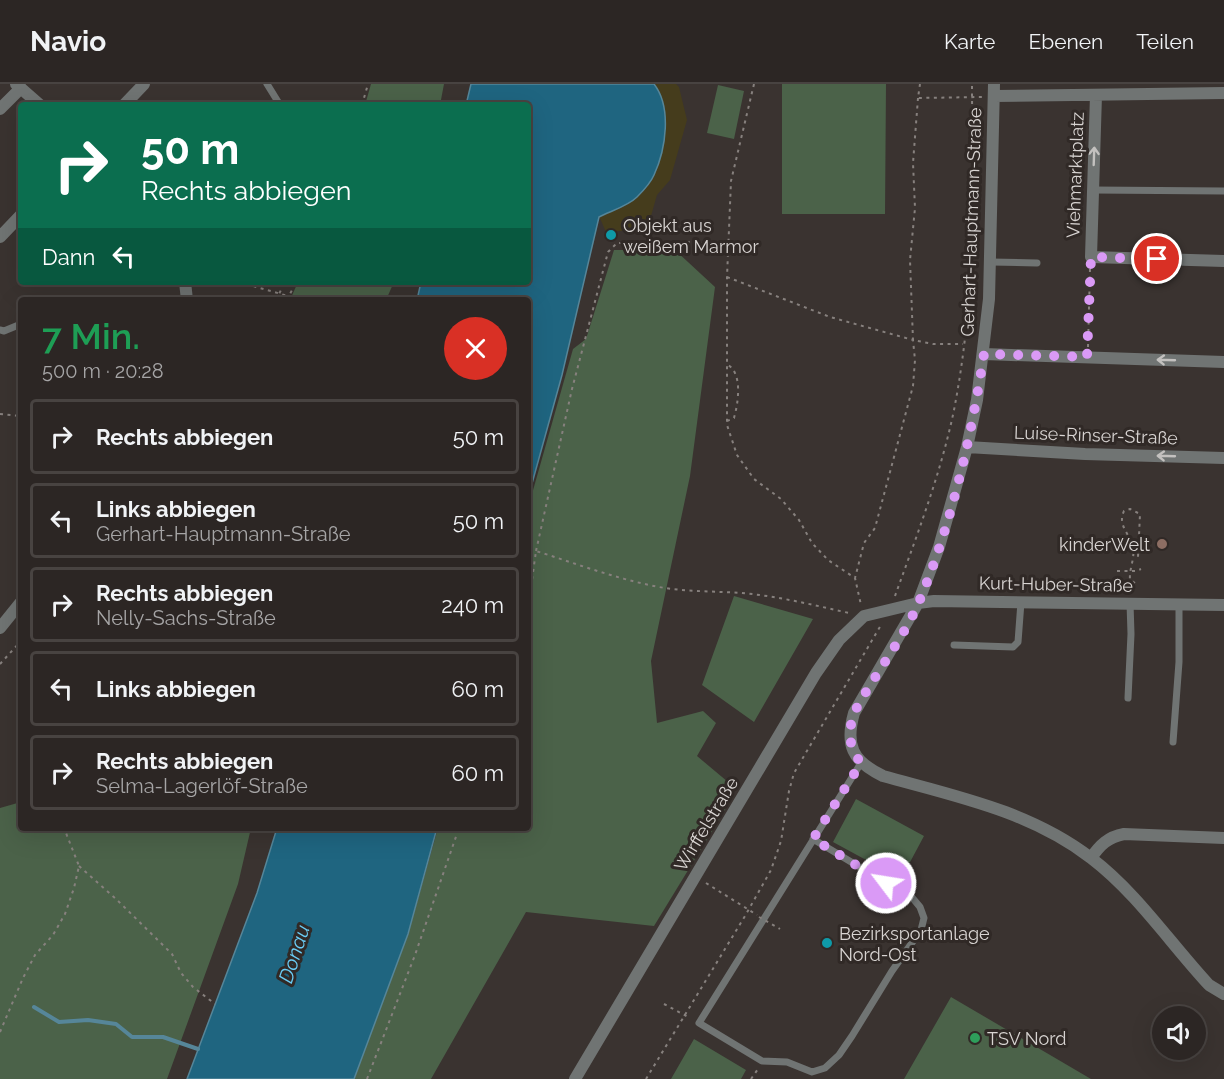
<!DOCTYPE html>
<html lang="de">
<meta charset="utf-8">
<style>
body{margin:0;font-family:Raleway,sans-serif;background:#342e2c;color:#f1f3f6;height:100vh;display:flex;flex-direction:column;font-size:22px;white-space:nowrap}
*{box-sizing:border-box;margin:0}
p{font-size:20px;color:#a6a5a6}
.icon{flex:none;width:33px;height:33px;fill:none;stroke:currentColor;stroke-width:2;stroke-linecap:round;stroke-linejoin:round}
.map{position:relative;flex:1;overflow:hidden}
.side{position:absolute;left:18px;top:213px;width:513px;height:534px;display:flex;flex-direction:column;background:#2c2624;border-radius:6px;box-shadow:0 6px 24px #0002,0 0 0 2px #484341}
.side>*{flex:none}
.top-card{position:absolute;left:18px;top:18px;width:513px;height:183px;border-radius:6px;box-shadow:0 6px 24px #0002,0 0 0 2px #484341;background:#0b6e4f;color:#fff;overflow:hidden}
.controls{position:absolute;left:1152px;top:922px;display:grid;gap:12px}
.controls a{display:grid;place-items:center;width:54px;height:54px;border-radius:50%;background:#2c2624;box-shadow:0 6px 24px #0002,0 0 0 2px #484341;font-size:30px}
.pin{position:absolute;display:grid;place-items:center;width:51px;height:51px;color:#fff;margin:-26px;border:3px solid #fff;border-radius:50%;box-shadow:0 2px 6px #0007}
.me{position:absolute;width:66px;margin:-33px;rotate:301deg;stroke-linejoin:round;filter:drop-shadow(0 0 4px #0008)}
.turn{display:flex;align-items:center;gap:21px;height:126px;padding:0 24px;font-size:27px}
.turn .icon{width:78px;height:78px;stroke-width:2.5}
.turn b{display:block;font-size:42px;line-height:51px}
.then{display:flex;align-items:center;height:57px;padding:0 24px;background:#0003;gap:12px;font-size:22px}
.round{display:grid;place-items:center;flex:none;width:63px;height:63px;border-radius:32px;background:#342e2c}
.overview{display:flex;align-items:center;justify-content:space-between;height:102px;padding:0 24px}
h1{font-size:36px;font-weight:600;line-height:45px;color:#1e9e55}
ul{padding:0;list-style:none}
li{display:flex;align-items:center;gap:18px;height:75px;margin:0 12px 9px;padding:0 12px;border:3px solid #484341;border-radius:6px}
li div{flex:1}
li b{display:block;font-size:22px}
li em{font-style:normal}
header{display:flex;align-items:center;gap:36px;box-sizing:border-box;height:84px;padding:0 30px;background:#2c2624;border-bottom:2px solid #484341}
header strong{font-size:28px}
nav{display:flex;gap:33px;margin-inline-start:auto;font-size:21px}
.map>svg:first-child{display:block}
.green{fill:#4b6249}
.sand{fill:#453c1c}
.water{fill:#1f6580;stroke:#568699;stroke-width:1.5}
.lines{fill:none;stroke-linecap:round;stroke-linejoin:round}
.stream{stroke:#568699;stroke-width:4}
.path{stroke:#87817e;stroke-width:2;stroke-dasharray:3 4.5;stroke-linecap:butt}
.service{stroke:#707473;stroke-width:7}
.minor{stroke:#707473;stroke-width:12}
.tertiary{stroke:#707473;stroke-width:12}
.path-bridge{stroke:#87817e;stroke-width:2;stroke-dasharray:3 4.5;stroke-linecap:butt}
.oneway{stroke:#c3c1bf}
.route{stroke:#da9af6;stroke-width:10;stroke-dasharray:0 18}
.culture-dot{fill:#0f9aa8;stroke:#302926;stroke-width:2}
.education-dot{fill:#8d6e63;stroke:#302926;stroke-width:2}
.leisure-dot{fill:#2e9e5b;stroke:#302926;stroke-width:2}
.labels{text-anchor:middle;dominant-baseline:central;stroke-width:6;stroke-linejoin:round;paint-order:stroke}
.street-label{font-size:18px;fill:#d8d4d2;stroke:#302926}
.poi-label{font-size:18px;fill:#d8d4d2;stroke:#302926;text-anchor:start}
.water-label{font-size:20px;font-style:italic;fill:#6acdf6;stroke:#302926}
</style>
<header>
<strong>Navio</strong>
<nav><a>Karte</a><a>Ebenen</a><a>Teilen</a></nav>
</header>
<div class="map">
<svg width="1224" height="995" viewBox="0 0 1224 995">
<rect width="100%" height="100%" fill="#3a3330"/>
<path class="green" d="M371 0H444L440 21H365Z
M782 0H886L885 130H782Z
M718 1 744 7 734 55 707 49Z
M614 166H675L715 203 690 392 651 577 657 639 703 627 716 639 697 672 728 698 734 711 654 842 526 828 431 995H354L408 850 438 744H528V424L573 265 586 255Z
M298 198H394L386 216H290Z
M734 512 813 535 754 638 702 601Z
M856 715 924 752 901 795 833 758Z
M21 718V744H251L238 800 167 995H0V724Z
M951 913 1091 995H904Z
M694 955 746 986 741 995H671Z"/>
<path class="sand" d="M654 0H676L679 3 687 36 670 96 657 111 651 132 633 146 606 148 599 132 635 115 660 8Z"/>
<path class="water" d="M471 0H654C672 23 666 65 654 91 651 98 643 107 637 113 628 122 611 127 599 133L562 291 528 414V216H417L421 198H528V21H466Z
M277 744H437L408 850 354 995H187L257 809Z"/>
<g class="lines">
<path class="stream" d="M34 923 59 938 88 936 116 940 132 953H163L198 965"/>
<path class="path" d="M754 0 731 97 727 193V341L737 371 754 395 781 415 799 436 812 459 828 476 855 494 861 521
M920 0 918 14 982 13
M918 14 913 79 915 124 910 176 913 256 933 260H963
M362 21 368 0
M727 193 830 233 913 256 915 276 913 302 875 444 864 459 855 494
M239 198 302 216
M276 216 285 198
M287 216 296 198
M1088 263 1090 185
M0 330 21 332
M727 337 734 334C738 320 743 290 728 281
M536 467 572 305 608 168 617 159 692 158 728 162
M1117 487H1136L1141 485
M1135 499 1130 496C1129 485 1135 475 1133 463 1130 450 1117 441 1124 427L1130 425 1140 430 1138 473
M895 512C917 451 941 389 954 326 967 259 972 190 973 123 973 82 972 41 972 0
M528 525 536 467C577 480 617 495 659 503 686 508 714 507 741 509 778 512 813 521 849 529
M0 580 21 557
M79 782 115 814 172 870 181 889 193 903 215 920
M706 799 757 831
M664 920 690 934
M0 948 23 894 35 871 53 851 65 830 74 804 79 782 64 744
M367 995 415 871 459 744
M646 995 745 832 771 786 781 757 789 707 794 689 881 541
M751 995 758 985"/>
<path class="service" d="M267 0 280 21
M1093 106 1224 107
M991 178 1037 179
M0 246 4 247 21 240
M954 561 1013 563 1018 558 1021 518
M1128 614 1131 550 1130 519
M1173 658 1179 578V520
M813 755 886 799 910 811 920 823 924 834 921 846 892 887 852 952 839 971 825 984 812 988 787 978 762 977 699 939 861 679"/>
<path class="minor" d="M16 0 40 21
M994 0 989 215 977 316 967 363 939 463 918 519 854 629C845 661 852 677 883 692 955 712 1030 727 1091 774 1137 809 1170 859 1209 901L1224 910
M1096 11 1091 173 1224 177
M994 12 1224 9
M0 25 21 4
M185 198 187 216
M984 270 1224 278
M967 363 1085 370 1224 374
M0 544 21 518
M1091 774C1100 761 1108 753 1124 750L1224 754
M575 995 816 589 839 556 864 532 918 519 934 517 1224 521"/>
<path class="tertiary" d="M124 21 144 0
M0 153 21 131"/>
<path class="path-bridge" d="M759 833 780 845"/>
</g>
<defs><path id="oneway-shaft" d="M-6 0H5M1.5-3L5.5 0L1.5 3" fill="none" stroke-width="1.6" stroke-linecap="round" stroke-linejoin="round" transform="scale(1.5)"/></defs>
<g class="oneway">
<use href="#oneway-shaft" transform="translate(1094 72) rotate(-88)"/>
<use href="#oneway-shaft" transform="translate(1166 276) rotate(-178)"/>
<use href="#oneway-shaft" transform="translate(1166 372) rotate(-178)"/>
</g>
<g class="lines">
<path class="route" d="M886 799 813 755 861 679C848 662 848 648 854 629 874 591 902 557 919 518 952 439 971 354 984 270L1087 273 1091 173 1157 175"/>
</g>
<g class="culture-dot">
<circle cx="611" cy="151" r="6"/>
<circle cx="827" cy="859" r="6"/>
</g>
<circle class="education-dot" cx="1162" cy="460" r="6"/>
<circle class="leisure-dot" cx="975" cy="954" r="6"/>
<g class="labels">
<g class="street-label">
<text transform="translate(1075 91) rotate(-88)">Viehmarktplatz</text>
<text transform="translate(971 138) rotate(-88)">Gerhart-Hauptmann-Straße</text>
<text transform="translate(1096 351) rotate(2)">Luise-Rinser-Straße</text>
<text transform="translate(1056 500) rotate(1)">Kurt-Huber-Straße</text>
<text transform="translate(706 740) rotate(-59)">Wirffelstraße</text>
</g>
<g class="poi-label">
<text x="623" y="141">Objekt aus<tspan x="623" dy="21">weißem Marmor</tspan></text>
<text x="1150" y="460" text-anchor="end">kinderWelt</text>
<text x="839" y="849">Bezirksportanlage<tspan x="839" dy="21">Nord-Ost</tspan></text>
<text x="987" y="954">TSV Nord</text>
</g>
<g class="water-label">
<text transform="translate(294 870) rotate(-72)">Donau</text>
</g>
</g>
</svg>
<div class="controls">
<a><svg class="icon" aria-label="sound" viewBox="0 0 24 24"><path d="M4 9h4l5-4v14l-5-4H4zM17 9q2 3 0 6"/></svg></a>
</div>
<div class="pin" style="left:1157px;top:175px;background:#d93025"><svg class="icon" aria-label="arrive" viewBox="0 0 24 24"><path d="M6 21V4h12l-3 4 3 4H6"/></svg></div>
<svg class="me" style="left:886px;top:799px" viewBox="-20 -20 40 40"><circle r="17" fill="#da9af6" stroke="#fff" stroke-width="3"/><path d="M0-11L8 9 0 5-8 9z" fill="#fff"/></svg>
<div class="top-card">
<div class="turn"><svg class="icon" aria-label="right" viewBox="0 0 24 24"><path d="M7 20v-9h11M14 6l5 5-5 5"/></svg><div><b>50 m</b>Rechts abbiegen</div></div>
<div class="then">Dann<svg class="icon" aria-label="left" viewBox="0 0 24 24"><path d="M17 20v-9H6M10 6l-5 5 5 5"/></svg></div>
</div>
<section class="side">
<div class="overview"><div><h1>7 Min.</h1><p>500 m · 20:28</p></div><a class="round" style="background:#d93025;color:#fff"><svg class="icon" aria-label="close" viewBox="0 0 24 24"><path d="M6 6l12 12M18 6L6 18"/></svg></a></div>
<ul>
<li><svg class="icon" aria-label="right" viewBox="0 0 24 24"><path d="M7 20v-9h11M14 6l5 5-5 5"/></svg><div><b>Rechts abbiegen</b></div><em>50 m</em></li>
<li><svg class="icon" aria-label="left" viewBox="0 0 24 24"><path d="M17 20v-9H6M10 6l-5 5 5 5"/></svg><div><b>Links abbiegen</b><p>Gerhart-Hauptmann-Straße</p></div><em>50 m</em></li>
<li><svg class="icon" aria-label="right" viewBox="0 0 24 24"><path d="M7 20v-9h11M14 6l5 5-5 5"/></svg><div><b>Rechts abbiegen</b><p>Nelly-Sachs-Straße</p></div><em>240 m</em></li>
<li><svg class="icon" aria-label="left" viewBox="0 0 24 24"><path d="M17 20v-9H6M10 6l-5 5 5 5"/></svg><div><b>Links abbiegen</b></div><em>60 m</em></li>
<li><svg class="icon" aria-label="right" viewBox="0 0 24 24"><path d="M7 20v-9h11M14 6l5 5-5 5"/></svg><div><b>Rechts abbiegen</b><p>Selma-Lagerlöf-Straße</p></div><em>60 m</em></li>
</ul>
</section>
</div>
